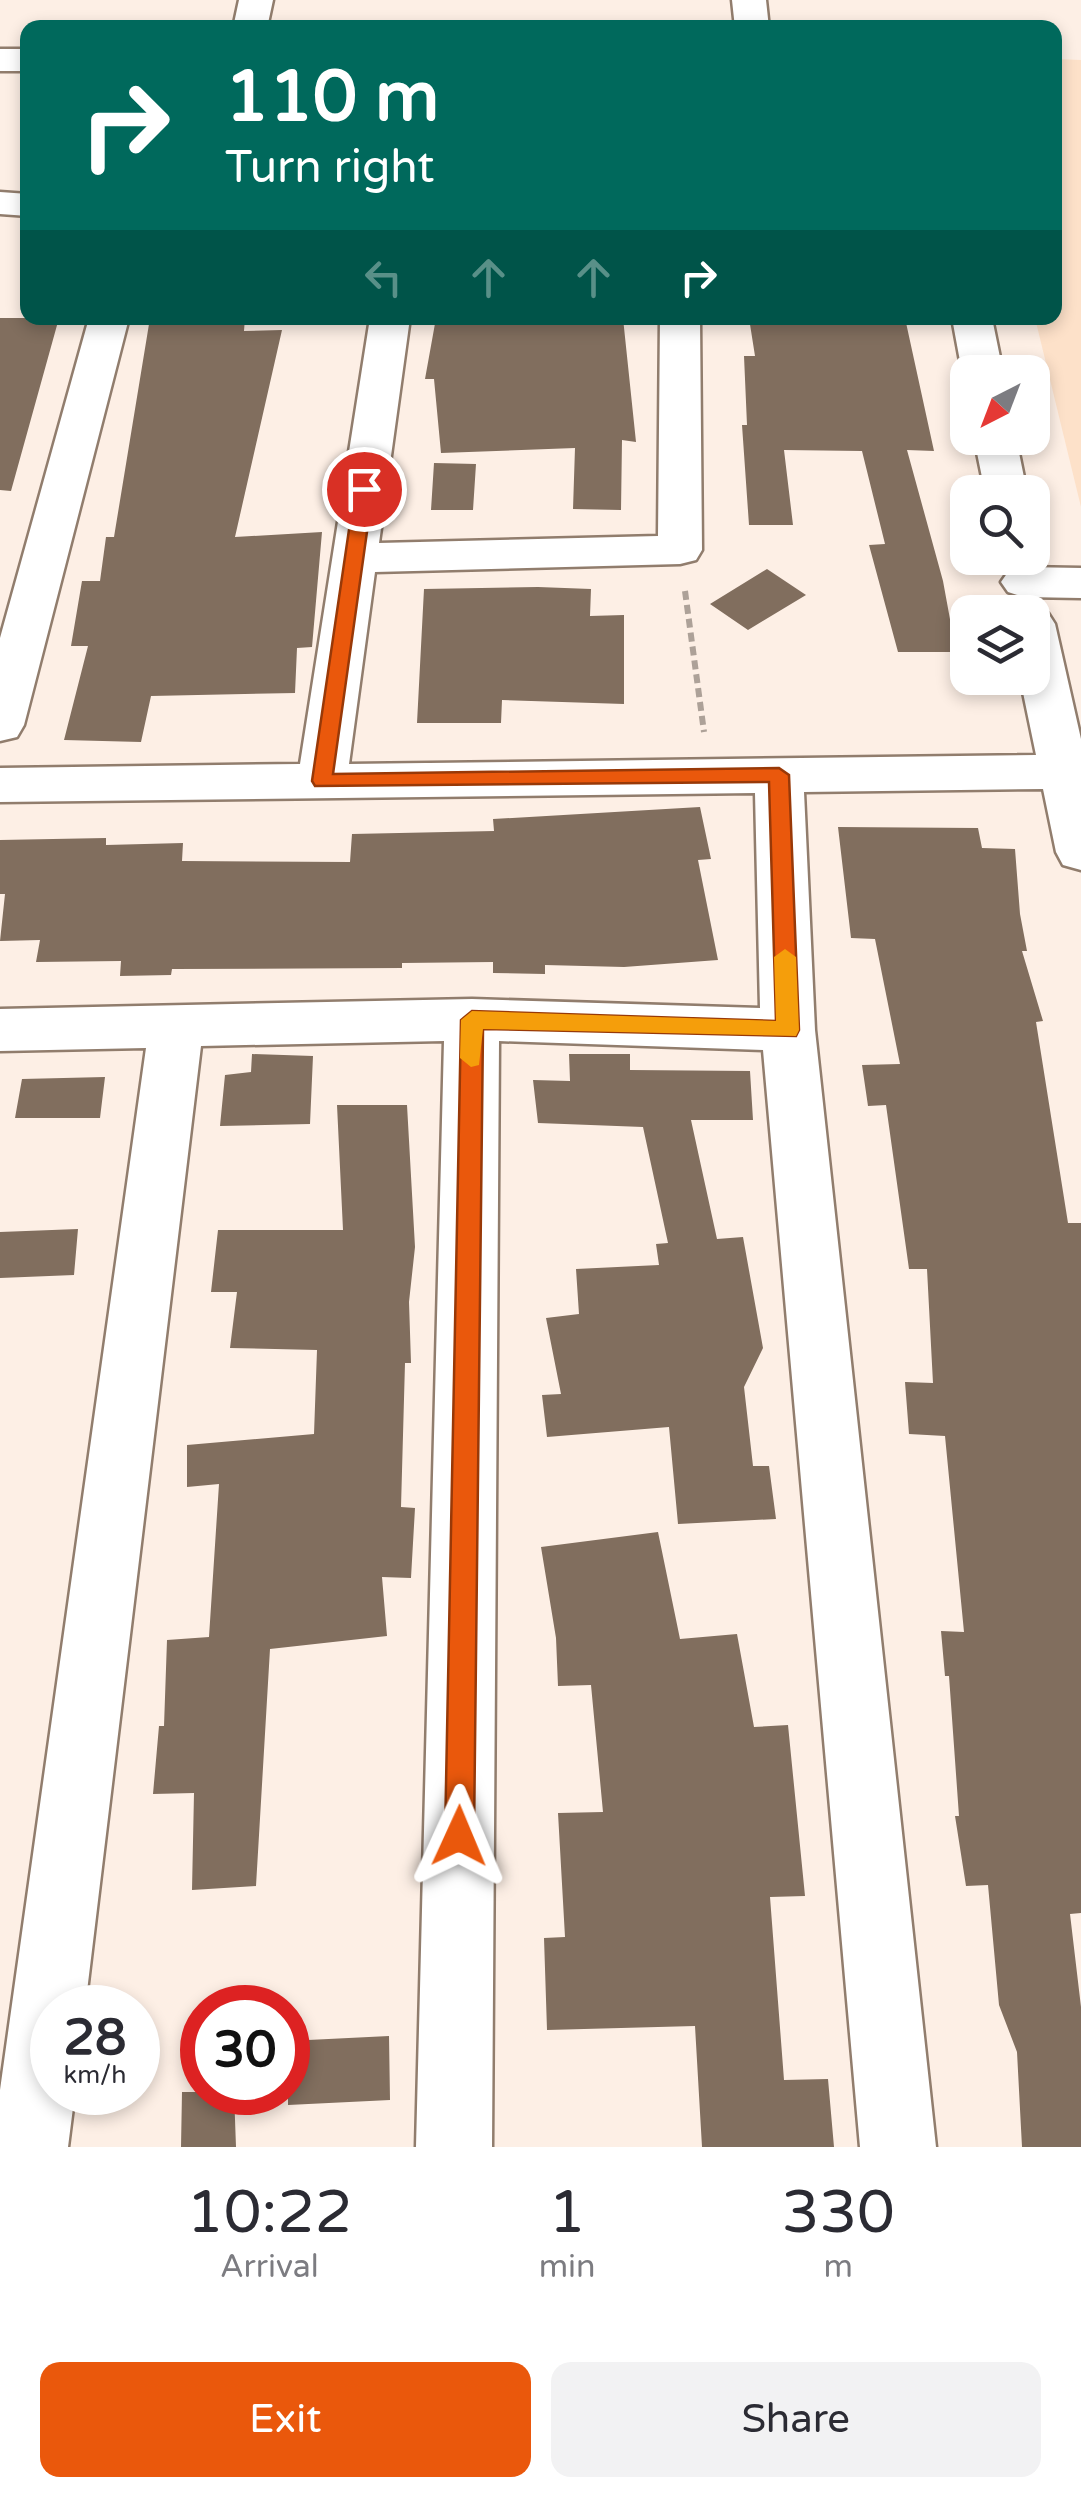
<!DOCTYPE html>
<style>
body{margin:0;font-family:"Varela Round",sans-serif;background:#f2f2f3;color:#2b2b33;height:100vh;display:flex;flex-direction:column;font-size:38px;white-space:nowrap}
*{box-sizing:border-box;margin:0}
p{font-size:32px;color:#7c7c81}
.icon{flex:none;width:55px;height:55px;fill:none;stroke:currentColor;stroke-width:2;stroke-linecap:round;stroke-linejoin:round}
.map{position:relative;height:2147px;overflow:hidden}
.panel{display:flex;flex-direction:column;background:#fff;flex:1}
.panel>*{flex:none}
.banner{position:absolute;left:20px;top:20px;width:1042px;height:305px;border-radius:20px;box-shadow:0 5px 15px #0003;background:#00695c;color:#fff;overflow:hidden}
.needle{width:65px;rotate:222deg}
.fabs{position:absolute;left:950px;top:355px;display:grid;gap:20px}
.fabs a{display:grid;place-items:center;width:100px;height:100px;border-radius:20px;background:#fff;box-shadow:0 5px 15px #0003;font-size:50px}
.speed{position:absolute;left:30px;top:1985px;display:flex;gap:20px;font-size:50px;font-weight:700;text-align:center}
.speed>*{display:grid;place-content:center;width:130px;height:130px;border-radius:50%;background:#fff;box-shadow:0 5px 15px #0003;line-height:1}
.speed small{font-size:25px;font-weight:400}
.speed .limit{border:15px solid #d22;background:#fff;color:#111}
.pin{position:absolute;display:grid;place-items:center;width:85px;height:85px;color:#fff;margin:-42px;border:5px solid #fff;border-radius:50%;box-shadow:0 2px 10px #0007}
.me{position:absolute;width:110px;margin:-55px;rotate:1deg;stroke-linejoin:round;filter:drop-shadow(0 0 8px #0008)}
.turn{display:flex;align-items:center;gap:35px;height:210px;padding:0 40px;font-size:45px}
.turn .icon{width:130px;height:130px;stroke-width:2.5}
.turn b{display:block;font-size:70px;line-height:85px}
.lanes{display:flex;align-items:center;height:95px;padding:0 40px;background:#0003;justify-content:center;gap:50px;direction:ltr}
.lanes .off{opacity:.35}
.eta{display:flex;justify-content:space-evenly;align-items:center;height:170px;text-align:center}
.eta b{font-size:60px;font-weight:600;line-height:70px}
.action{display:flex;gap:20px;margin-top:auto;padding:20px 40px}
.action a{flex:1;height:115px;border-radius:20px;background:#ea580c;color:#fff;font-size:40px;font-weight:600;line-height:115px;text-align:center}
.action a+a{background:#f2f2f3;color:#2b2b33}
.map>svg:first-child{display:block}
.built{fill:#fde1c9}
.building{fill:#816e5e}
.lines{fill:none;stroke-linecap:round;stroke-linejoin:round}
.street-casing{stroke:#917d6d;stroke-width:5}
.path{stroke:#ada198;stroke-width:6;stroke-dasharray:9 5;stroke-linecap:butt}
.street{fill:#fff;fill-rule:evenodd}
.route{fill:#ea580c;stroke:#983908;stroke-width:2.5}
.slow{fill:#f59e0b}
</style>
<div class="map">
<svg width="1081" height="2147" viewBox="0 0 1081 2147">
<rect width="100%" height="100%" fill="#fdefe5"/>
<path class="built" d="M1055 59 1081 60V507L1035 318H1055Z"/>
<path class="building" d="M0 318H59L11 491 0 490Z
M150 318H245L244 331 282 330 235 537 322 532 312 647 297 648 295 693 151 696 141 742 64 740 88 646H71L82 581H100L106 537H114Z
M436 318H623L636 442 622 440 621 510 573 509 575 448 441 453 434 379H425Z
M749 318H905L934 451 907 450 943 581 956 652H898L869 545 885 544 862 451 784 450 793 525H749L742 425H747L744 356H755Z
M434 463 476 464 473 510H431Z
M767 569 806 595 748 630 710 604Z
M538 587 591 589 590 616 624 615V704L502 700 501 723H417L424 589Z
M700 807 711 859 698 860 718 960 624 967 545 965V974L493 973V962L402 963V968L172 969 171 975 120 976 121 961 36 962 40 940 0 941 5 894H0V840L106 838V845L183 843 182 861 350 862 352 834 494 831 493 819Z
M838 827 978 828 982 848 1015 849 1020 914 1027 951H1022L1043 1021 1036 1022 1068 1223H1081V1913L1070 1914 1081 2007V2147H1022L1017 2052 999 2005 988 1885 966 1886 955 1816H959L949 1676H945L941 1631 964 1632 945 1436 909 1434 905 1382 933 1383 927 1269H909L886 1105 868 1106 862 1065 900 1064 875 939 851 938Z
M252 1054 313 1056 310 1124 220 1126 225 1075 251 1072Z
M569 1054H630V1070L750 1071 753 1120H691L717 1239 743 1237 763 1348 744 1387 753 1466H769L776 1519 678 1524 669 1427 547 1437 542 1395 561 1394 546 1318 579 1314 576 1269 659 1265 656 1244 668 1243 643 1127 538 1123 533 1080 570 1081Z
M105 1077 100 1118H15L22 1079Z
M337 1105H407L415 1247 409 1302 411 1363H405L401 1507 415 1508 411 1578 382 1577 387 1636 270 1649 256 1886 192 1890 194 1793 153 1794 159 1726H164L167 1640 209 1637 219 1484 187 1487V1445L314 1434 317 1350 230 1348 237 1292H211L218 1230H343Z
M78 1229 74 1275 0 1278V1232Z
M658 1532 680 1639 737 1634 754 1727 788 1725 805 1896 770 1897 784 2080 828 2079 834 2147H702L695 2026 547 2030 544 1938 565 1937 558 1813 603 1812 591 1685 558 1686 556 1638 541 1547Z
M389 2036 390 2100 288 2105V2041Z
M182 2092H234L236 2147H181Z"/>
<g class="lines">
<defs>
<path id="street" d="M239 0H273L267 28H233Z
M732 0H766L769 28H735Z
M0 49H28V71H0Z
M0 192 28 194V216L0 214Z
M89 318H129L24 725 17 737 0 741V638Z
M370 318H410L379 543 658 536 660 318H700L702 550 696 560 680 564 375 572 349 764 1036 755 1020 678H1032V612H1019L1032 609 1048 613 1055 624 1081 739V870L1063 865 1056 852 1043 789 804 792 815 1030 936 2147H860L763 1050 499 1041 492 2147H416L444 1041 201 1046 85 2008H52V2092H75L68 2147H0V2090L146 1048 0 1051V1009L472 999 760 1008 755 793 0 802V768L300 764Z
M952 318H992L1003 372H968V379L962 372Z
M974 438H1016L1027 492H985Z
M1024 567 1081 568V598L1024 597 1008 592 1001 582 1008 572Z"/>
</defs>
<use href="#street" class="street-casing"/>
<path class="path" d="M685 591 704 732"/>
<use href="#street" class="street"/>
</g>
<path class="route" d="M364 483 373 489 333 774 779 768 789 775 799 1030 796 1036 483 1029 474 1836 469 1846 459 1850 449 1846 445 1836 461 1020 472 1011 776 1021 769 782 315 786 312 781 355 489Z"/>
<path class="slow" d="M785 949 796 957 799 1030 796 1036 483 1029 479 1065 471 1067 460 1058 461 1020 472 1011 776 1021 774 957Z"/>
</svg>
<div class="fabs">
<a><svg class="needle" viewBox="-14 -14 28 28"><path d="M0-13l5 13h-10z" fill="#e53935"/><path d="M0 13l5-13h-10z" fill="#7c7c81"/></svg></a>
<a><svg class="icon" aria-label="search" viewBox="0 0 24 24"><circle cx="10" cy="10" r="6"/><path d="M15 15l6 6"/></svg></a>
<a><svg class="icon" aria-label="layers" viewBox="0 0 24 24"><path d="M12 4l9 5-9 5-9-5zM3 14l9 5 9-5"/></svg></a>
</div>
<div class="speed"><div>28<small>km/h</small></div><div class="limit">30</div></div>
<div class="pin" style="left:364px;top:489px;background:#d93025"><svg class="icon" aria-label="arrive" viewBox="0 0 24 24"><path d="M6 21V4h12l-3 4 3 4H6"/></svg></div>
<svg class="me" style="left:459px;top:1836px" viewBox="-20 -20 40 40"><path d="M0-17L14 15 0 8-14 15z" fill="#ea580c" stroke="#fff" stroke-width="4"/></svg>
<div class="banner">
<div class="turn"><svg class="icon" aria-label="right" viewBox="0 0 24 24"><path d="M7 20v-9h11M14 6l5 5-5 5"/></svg><div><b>110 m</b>Turn right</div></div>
<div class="lanes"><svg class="icon off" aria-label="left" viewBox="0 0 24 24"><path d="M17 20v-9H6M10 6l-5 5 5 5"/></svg><svg class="icon off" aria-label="ahead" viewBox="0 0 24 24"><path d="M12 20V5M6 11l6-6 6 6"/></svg><svg class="icon off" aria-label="ahead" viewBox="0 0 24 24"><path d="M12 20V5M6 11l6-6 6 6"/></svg><svg class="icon" aria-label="right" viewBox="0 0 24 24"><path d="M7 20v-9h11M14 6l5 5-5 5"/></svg></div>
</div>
</div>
<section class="panel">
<div class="eta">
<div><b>10:22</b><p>Arrival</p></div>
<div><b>1</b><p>min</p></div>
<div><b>330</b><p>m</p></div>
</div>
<div class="action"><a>Exit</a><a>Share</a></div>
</section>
